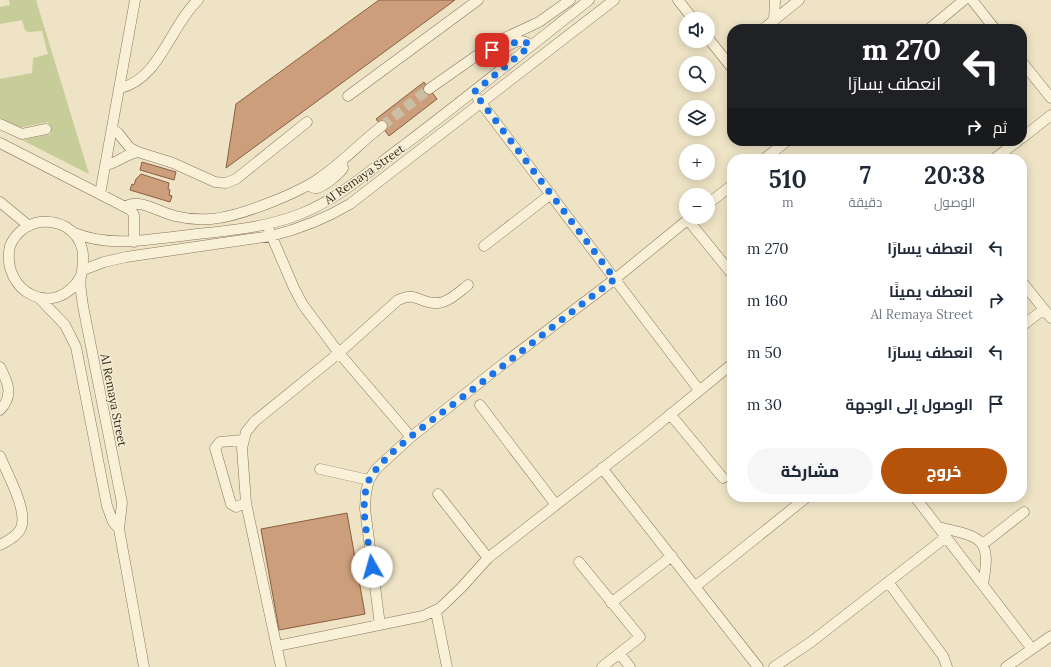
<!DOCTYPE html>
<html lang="ar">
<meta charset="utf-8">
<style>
body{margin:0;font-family:Lora,Cairo,serif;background:#f6f6f7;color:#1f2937;direction:rtl;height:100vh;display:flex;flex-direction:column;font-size:15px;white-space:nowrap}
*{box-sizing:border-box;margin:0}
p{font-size:13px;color:#747a83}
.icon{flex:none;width:22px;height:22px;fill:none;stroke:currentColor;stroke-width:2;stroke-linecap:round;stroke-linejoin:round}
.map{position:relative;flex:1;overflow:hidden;direction:ltr}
.sheet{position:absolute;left:727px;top:154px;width:300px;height:348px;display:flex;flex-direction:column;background:#fff;border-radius:16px;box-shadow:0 2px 10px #0003;direction:rtl}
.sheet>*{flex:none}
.hud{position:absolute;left:727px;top:24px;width:300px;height:122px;border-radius:16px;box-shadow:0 2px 10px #0003;direction:rtl;background:#202124;color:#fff;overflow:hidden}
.tools{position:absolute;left:679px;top:12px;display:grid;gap:8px}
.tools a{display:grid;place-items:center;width:36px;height:36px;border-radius:50%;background:#fff;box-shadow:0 2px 10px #0003;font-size:20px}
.pin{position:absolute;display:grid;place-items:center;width:34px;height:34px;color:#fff;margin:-17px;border-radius:8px;box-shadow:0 2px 6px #0006}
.me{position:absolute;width:44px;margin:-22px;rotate:353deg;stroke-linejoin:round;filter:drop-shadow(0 0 3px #0008)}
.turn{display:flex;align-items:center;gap:14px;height:84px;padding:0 20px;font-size:18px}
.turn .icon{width:52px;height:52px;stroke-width:2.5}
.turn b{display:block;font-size:28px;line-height:34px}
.then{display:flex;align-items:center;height:38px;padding:0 20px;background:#0003;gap:8px;font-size:15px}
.eta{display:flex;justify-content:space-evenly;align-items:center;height:68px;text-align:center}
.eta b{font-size:24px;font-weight:800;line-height:28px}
.button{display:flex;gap:8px;margin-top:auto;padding:8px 20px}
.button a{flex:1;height:46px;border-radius:24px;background:#b45309;color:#fff;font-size:16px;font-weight:800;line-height:46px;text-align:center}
.button a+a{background:#f6f6f7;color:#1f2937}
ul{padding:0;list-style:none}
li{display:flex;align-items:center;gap:12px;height:52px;padding:0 20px}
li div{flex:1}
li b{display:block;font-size:15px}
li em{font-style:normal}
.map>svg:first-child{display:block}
.green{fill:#c6cd98}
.building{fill:#cd9e7b;stroke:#895e40}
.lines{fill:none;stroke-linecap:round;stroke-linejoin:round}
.minor-tunnel{stroke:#cabea4;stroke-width:10;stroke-dasharray:10 5;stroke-linecap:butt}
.minor-casing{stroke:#8a745b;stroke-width:11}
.minor{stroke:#f9f0d8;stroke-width:10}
.route{stroke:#1a73e8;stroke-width:7;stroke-dasharray:0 12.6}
.labels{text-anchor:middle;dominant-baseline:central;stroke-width:3;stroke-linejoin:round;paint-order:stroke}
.street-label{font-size:12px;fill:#3a2c1f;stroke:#f6edd4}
</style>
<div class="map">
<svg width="1051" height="667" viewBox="0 0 1051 667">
<rect width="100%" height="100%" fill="#eee3c5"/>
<path class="green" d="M9 0H36L89 174 22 140 51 134 48 122 18 128 0 118V79L32 73 33 58 48 54 42 31 28 32 25 30 22 20 0 24V7L10 5Z"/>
<path class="building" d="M379 0H455L226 168 236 104Z
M424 82 437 99 389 136 376 119Z
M142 162 176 172 174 180 140 170Z
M141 174 169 183 168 189 170 190 169 195 172 196 170 202 130 190 132 184 134 185 136 179Z
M347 513 365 614 279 630 261 529Z"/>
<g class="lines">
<path class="minor-tunnel" d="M382 126 429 89"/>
<defs>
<path id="minor" d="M678 0 693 19
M972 0 995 29
M774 20 775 0
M763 29 799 0
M929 29 964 0
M708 38 732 68
M487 47 497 51C508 47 521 34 530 46
M1022 62 1051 98
M120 88C159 80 171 25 198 0
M429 89 496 42 539 22 570 0
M348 96 478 0
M478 99 699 390
M0 124 22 134 46 129
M112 129 118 133 130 148 138 152 173 163 215 182 226 183 236 179 307 122
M1022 138 1051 115
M0 143 131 210 134 215V242
M764 159 787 141
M994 159 1018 141
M106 165C118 163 125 154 138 152
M308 185C311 187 314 189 317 188 323 187 341 173 343 168L341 161
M100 194 135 0
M0 202 29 226
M708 204 732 185
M126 206C140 198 160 213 175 216 187 219 199 220 211 219 239 217 299 193 321 177 343 162 361 142 382 126
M688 220 732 274
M269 230 294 288 303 305 339 353 411 437
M74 233C110 247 144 240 181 236 221 231 263 229 300 214 339 199 370 170 403 146 466 98 527 49 589 0
M484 246 551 194
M83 270 104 262 126 257 271 236C299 229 325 219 350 204L614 0
M81 276C56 321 0 292 10 246 15 234 26 224 40 222 49 221 59 223 66 227 85 239 85 257 81 276 79 285 82 297 83 306L122 503 119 529 144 667
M1022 282 1051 318
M40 299 65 325 76 347 107 506 113 522 119 529
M1022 326 1044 309
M0 367C8 382 14 396 0 410
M480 405 556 505
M670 414 723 478
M243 440 220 442 215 448 231 504 236 507 246 503
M0 456C7 474 30 513 20 530 15 538 7 541 0 545
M602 468 758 667
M320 469 369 480
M438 494 488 558
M915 497 1032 649
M938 527C981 537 992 537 983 584
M983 544 1024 512
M579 562 640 637 602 667
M888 582 943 656 947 667
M696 586 807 497
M611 603 672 556
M436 612 447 667
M380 625 365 509 366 492 369 480 376 469 411 437 503 364 615 279 691 217
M277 646 423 616 440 608 461 588 488 558 644 436 732 364
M620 654 630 667
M281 667 246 503 242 448 246 432 255 421 339 353 398 300C416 291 419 303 435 303 447 304 459 292 468 285
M774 667 811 642 946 537
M1006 667 1051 636"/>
</defs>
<use href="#minor" class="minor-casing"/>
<use href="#minor" class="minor"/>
</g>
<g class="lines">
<path class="route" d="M372 567C369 540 358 506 369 480 380 456 442 413 464 396 515 357 564 317 615 279L474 92 530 46C519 32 506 53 492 50"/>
</g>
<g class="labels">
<g class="street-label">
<text transform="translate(364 174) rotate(-35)">Al Remaya Street</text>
<text transform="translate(114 400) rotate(79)">Al Remaya Street</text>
</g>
</g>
</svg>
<div class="tools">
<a><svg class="icon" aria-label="sound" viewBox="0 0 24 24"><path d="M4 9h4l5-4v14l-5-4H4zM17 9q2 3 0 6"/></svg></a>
<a><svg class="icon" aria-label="search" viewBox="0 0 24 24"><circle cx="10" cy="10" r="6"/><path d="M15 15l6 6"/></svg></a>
<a><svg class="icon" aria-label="layers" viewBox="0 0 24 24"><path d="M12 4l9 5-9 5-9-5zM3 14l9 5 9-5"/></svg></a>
<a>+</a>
<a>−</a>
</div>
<div class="pin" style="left:492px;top:50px;background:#d93025"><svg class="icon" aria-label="arrive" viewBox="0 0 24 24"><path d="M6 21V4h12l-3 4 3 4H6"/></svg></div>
<svg class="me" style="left:372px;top:567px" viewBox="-20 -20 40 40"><circle r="19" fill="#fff"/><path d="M0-13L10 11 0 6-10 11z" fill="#1a73e8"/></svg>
<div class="hud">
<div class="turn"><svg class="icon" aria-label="left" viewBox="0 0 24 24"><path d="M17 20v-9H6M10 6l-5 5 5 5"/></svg><div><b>270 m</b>انعطف يسارًا</div></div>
<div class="then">ثم<svg class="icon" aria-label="right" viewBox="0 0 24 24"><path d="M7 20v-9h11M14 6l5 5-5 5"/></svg></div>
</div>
<section class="sheet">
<div class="eta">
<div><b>20:38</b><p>الوصول</p></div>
<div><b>7</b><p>دقيقة</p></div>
<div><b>510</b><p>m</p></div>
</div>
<ul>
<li><svg class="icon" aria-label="left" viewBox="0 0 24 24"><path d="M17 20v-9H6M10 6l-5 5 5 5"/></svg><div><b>انعطف يسارًا</b></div><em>270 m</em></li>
<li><svg class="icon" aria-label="right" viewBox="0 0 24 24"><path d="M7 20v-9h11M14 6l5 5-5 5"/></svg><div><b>انعطف يمينًا</b><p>Al Remaya Street</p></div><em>160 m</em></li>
<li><svg class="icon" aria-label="left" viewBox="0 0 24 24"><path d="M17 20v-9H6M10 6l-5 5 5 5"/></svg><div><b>انعطف يسارًا</b></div><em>50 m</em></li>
<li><svg class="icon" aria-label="arrive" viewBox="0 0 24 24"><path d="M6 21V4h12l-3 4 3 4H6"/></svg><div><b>الوصول إلى الوجهة</b></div><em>30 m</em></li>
</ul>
<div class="button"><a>خروج</a><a>مشاركة</a></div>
</section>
</div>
